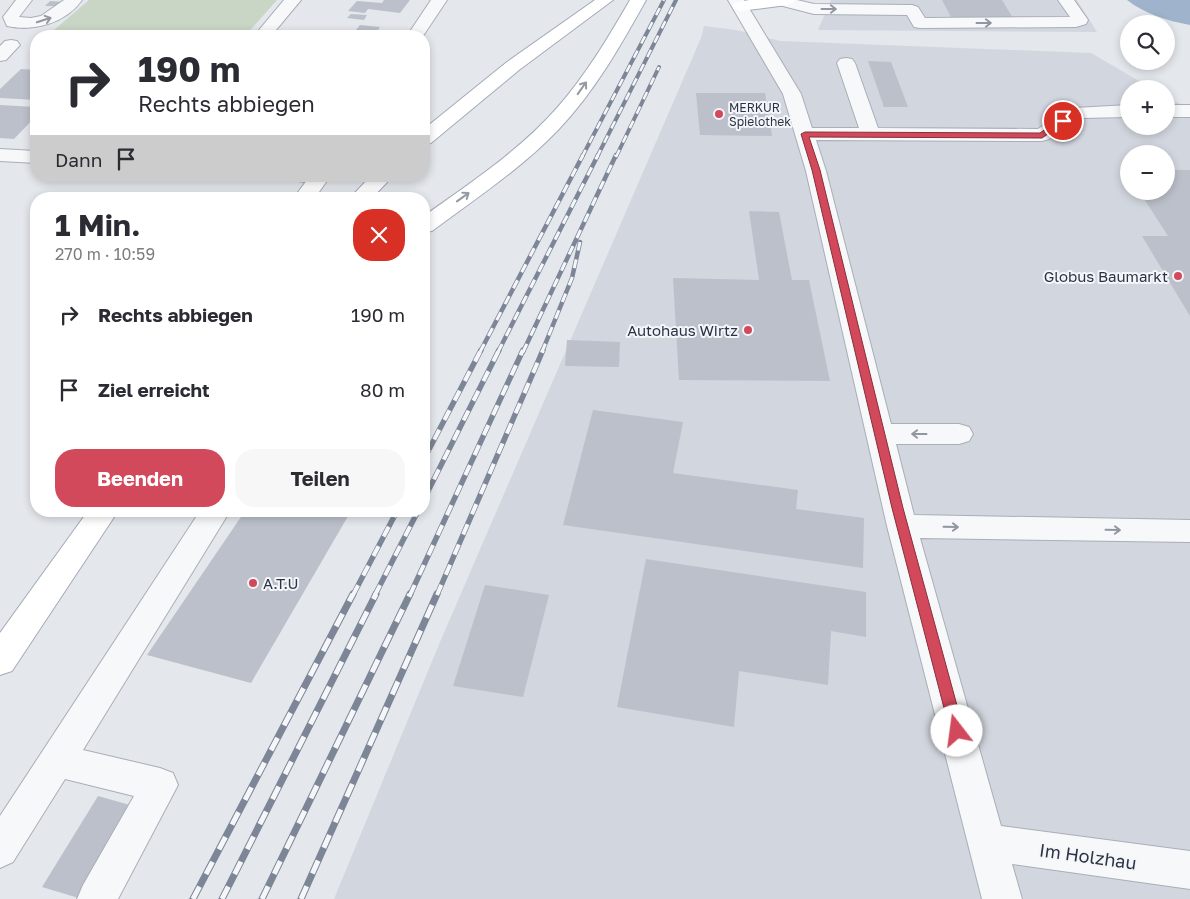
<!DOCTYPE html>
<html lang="de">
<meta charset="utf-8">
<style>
body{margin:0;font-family:"Golos Text",sans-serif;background:#f7f7f7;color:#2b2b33;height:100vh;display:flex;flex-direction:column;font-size:19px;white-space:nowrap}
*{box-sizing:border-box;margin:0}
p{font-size:16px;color:#7c7c81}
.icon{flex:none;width:28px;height:28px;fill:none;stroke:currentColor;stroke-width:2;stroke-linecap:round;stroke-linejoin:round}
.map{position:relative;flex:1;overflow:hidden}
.details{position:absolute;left:30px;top:192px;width:400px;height:325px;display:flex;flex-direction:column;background:#fff;border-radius:20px;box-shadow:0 2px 8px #0003}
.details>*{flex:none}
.banner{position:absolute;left:30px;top:30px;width:400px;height:152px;border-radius:20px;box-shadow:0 2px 8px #0003;background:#fff;color:#2b2b33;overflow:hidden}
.buttons{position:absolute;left:1120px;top:15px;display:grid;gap:10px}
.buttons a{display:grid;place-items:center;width:55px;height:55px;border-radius:50%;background:#fff;box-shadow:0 2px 8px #0003;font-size:25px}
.pin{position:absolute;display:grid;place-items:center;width:42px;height:42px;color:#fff;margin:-21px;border:2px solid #fff;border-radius:50%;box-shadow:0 1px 5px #0007}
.me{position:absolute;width:55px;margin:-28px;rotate:345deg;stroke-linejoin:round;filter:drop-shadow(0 0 4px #0008)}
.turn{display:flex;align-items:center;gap:18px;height:105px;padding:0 25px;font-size:22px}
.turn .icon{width:65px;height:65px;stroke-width:2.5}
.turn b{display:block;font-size:35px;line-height:42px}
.then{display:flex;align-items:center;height:48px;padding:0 25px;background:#0003;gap:10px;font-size:19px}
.round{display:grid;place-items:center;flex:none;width:52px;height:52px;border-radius:20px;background:#f7f7f7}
.headline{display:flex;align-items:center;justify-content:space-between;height:85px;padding:0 25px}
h1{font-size:30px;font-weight:700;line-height:38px}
.button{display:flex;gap:10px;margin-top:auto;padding:10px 25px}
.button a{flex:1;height:58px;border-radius:20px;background:#d1495b;color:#fff;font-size:20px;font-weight:700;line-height:58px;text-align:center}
.button a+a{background:#f7f7f7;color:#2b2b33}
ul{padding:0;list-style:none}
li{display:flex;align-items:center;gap:15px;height:75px;padding:0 25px}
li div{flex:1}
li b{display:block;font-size:19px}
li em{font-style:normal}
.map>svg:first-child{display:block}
.built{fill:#d2d6de;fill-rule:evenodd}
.green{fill:#c9d6c5}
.water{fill:#9fb4cc}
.building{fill:#bbc0ca}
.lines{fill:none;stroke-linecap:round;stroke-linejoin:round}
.minor-casing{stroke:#a9aeb7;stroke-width:2}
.major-casing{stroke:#a3abb8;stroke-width:2}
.minor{fill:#f7f8fa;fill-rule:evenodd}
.major{fill:#fff;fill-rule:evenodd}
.rail-far3-casing{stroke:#7d8696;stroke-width:4}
.rail-far2-casing{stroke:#7d8696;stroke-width:4.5}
.rail-far1-casing{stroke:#7d8696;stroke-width:5.5}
.rail-casing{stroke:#7d8696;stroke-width:7}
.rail-far3{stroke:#f4f6f9;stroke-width:2.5;stroke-dasharray:8;stroke-linecap:butt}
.rail-far2{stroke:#f4f6f9;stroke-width:3;stroke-dasharray:9;stroke-linecap:butt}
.rail-far1{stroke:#f4f6f9;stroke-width:4;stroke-dasharray:11;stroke-linecap:butt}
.rail{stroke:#f4f6f9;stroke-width:5;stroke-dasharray:14;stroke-linecap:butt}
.oneway{stroke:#9196a0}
.oneway2{stroke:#959aa2}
.route{fill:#d1495b;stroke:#882f3b}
.poi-dot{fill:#d1495b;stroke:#f4f6f9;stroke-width:2}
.labels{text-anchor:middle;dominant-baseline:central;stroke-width:4;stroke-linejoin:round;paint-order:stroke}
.far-poi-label{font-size:12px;fill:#2b3445;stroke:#f4f6f9;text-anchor:start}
.poi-label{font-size:15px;fill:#2b3445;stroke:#f4f6f9;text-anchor:end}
.near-street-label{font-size:18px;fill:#2b3445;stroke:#f4f6f9}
</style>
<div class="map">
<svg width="1190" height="899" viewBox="0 0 1190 899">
<rect width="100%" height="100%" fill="#e4e7ec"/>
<path class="built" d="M831 0H1077L1097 32 818 30Z
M704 26 736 30 780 41 1091 53 1153 89H1129V126H1166V97L1184 106H1190V899H334L440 642 701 38ZM1129 154H1166V191H1129Z"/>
<path class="green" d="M89 0H277L245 36H47Z"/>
<path class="water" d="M1127 0H1190V25C1168 21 1145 14 1127 0Z"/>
<path class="building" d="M384 0H410L400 13 368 9 365 13 348 11 357 1 382 3Z
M942 0H1002L1013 18 951 17Z
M50 1 65 2 60 6H45Z
M351 14 367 15 364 20 347 18Z
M360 25 380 27 376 33H385L383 36H351Z
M868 61 891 62 908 107H884Z
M21 69 36 70V100L0 98V89Z
M696 93H765L772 136 700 135Z
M0 105 36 107V116L14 139 0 138Z
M1166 170H1190V316L1142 236H1168L1139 191H1166Z
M749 211 779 212 792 280H809L830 381 679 380 673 278 759 280Z
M567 340 620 342 619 367 565 366Z
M593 410 683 422 673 473 798 490 796 509 864 518 863 568 563 525Z
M245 511H351L251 683 147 655Z
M646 559 866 592V637L831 631 828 685 739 671 734 727 617 707Z
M485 585 549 595 523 697 453 686Z
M98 796 137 807 82 899 42 887Z"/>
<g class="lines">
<defs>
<path id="minor" d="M16 0H32L19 17 31 18 41 16 64 0H82C66 23 34 32 7 26L3 17Z
M284 0H301L271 36H254Z
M431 0H447L423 36H407Z
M728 0H744L801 94 812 128H859L837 63 840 59 846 58 852 59 855 63 878 128 1038 129 1065 111 1074 108 1129 105V117L1083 118 1049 139 1042 141 816 140 826 171 891 424H959L969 427 973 434 969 441 959 444H896L914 515 1190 520V542L920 538 1001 826 1190 851V889L1012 864 1022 899H982L887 526 806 171 783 94Z
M774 0H797L814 4 912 5 918 7 925 18 1070 17 1058 0H1074L1088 20 1086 24 1076 27 920 28 914 27 907 15 814 14 775 4Z
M11 40 17 41 20 45 6 60 0 61V46L5 41Z
M1166 105H1190V117H1166Z
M0 149 36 151V163L0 161Z
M291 176H330L327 180C316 183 305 183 294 180Z
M200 511H230L83 750 160 768 173 773 178 785 118 899H77L83 885 134 796 65 779 13 862 0 868V816Z"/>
<path id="major" d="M595 0H613L519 70 431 143 424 145V129L507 62Z
M630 0H646C621 45 595 91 559 129 522 168 475 199 432 231L424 232V216C470 183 519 151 557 108 586 75 608 38 630 0Z
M749 0H795L793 3 787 5 740 11 734 9 732 6 734 3Z
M310 176H328L329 178 314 199H293Z
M371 176H393L371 199H349Z
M88 511H118L12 671 0 675V633Z"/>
</defs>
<use href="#minor" class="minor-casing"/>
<use href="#major" class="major-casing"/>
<use href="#minor" class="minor"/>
<use href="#major" class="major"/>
<defs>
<path id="rail-far3" d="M582 157 664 0
M597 157 676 0
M616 157 659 67"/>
<path id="rail-far2" d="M480 352 583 155
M498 352 598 155
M523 352 616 155
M542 352 572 278 580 242"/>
<path id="rail-far1" d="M424 459 481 350
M424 499 499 350
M353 595 397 511
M375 595 418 511
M410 595 523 350
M437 595 543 350"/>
<path id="rail" d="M193 899 353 594
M222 899 376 594
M262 899 410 594
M301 899 437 594"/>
</defs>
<use href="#rail-far3" class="rail-far3-casing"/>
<use href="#rail-far2" class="rail-far2-casing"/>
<use href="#rail-far1" class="rail-far1-casing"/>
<use href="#rail" class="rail-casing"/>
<use href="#rail-far3" class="rail-far3"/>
<use href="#rail-far2" class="rail-far2"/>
<use href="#rail-far1" class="rail-far1"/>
<use href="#rail" class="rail"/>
</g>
<defs><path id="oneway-shaft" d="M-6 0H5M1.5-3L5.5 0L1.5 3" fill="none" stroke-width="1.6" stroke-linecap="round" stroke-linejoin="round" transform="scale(1.25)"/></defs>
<g class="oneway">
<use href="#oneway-shaft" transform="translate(829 9)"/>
<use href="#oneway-shaft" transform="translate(44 20) rotate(-18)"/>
<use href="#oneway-shaft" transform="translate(984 23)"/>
<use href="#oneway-shaft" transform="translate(919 434) rotate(-180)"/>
<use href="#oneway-shaft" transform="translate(951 527) rotate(1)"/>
<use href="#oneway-shaft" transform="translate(1113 530) rotate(1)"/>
</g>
<g class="oneway2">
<use href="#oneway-shaft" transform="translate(582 88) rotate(-55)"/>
<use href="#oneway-shaft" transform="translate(463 197) rotate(-36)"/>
</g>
<path class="route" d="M1060 119 1067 121 1042 138 809 137 820 170 903 508 964 731 962 736 957 738 952 736 950 731 892 508 812 170 801 134 805 132 1040 133Z"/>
<g class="poi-dot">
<circle cx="719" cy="114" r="5"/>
<circle cx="1178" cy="276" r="5"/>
<circle cx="748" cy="330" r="5"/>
<circle cx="253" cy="583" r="5"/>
</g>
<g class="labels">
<g class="far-poi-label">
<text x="729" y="107">MERKUR<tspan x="729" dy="14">Spielothek</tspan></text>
</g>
<g class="poi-label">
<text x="1168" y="276">Globus Baumarkt</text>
<text x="738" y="330">Autohaus Wirtz</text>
<text x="263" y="583" text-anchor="start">A.T.U</text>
</g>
<g class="near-street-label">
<text transform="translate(1088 856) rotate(8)">Im Holzhau</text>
</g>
</g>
</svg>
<div class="buttons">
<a><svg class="icon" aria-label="search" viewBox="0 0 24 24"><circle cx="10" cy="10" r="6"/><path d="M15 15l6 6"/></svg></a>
<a>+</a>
<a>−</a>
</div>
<div class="pin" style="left:1063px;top:121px;background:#d93025"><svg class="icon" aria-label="arrive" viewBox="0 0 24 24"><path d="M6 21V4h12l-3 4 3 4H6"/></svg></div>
<svg class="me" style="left:957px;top:731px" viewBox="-20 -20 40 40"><circle r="19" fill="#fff"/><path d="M0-13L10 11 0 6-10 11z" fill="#d1495b"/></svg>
<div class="banner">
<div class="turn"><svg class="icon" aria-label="right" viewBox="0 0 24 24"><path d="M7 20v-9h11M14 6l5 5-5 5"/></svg><div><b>190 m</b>Rechts abbiegen</div></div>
<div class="then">Dann<svg class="icon" aria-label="arrive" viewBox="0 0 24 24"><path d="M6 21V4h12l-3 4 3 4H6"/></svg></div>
</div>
<section class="details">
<div class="headline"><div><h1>1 Min.</h1><p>270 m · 10:59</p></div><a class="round" style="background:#d93025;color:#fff"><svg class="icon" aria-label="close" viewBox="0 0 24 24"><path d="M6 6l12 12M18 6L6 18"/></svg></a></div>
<ul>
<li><svg class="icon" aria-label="right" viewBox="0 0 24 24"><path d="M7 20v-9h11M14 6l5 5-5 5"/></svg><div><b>Rechts abbiegen</b></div><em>190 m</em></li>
<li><svg class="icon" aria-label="arrive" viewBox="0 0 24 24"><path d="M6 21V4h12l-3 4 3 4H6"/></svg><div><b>Ziel erreicht</b></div><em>80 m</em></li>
</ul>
<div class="button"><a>Beenden</a><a>Teilen</a></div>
</section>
</div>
